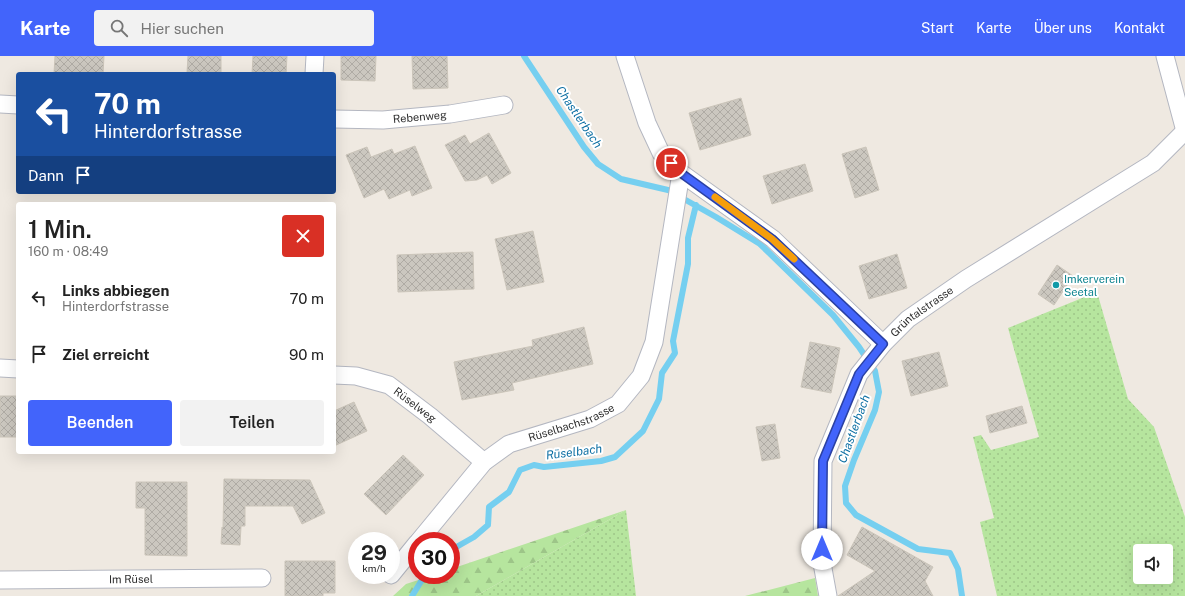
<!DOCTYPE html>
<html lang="de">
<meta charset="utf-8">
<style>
body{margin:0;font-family:"Public Sans",sans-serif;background:#f2f2f2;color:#222;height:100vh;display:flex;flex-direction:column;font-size:15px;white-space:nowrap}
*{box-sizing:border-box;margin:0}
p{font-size:13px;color:#767676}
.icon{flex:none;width:22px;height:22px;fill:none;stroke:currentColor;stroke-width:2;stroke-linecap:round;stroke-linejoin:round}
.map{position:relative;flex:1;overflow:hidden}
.side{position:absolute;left:16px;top:146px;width:320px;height:252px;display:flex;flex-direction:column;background:#fff;border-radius:4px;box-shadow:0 4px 16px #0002}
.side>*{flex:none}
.top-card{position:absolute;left:16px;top:16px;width:320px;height:122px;border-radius:4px;box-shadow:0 4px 16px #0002;background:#1a4fa0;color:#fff;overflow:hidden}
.buttons{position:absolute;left:1133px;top:488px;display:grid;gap:8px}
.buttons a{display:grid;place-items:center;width:40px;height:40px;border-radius:4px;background:#fff;box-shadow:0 4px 16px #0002;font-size:20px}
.speed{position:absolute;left:348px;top:476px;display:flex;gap:8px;font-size:20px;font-weight:700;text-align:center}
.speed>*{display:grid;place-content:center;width:52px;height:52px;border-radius:50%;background:#fff;box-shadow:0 4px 16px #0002;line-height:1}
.speed small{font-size:10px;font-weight:400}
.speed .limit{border:6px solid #d22;background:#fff;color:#111}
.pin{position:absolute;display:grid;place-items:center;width:34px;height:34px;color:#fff;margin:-17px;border:2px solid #fff;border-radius:50%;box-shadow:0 1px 4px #0007}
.me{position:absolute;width:44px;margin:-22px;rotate:0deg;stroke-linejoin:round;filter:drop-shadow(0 0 3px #0008)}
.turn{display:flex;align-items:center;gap:14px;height:84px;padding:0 12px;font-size:18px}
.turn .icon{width:52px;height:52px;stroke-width:2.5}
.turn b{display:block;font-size:28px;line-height:34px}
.then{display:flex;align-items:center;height:38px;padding:0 12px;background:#0003;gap:8px;font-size:15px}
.round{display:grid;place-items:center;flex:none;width:42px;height:42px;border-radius:4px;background:#f2f2f2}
.headline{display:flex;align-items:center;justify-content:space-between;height:68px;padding:0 12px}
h1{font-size:24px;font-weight:600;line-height:30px}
.cta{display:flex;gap:8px;margin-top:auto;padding:8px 12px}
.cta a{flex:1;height:46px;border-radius:4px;background:#4264fb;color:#fff;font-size:16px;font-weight:600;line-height:46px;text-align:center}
.cta a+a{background:#f2f2f2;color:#222}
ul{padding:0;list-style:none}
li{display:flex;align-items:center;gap:12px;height:56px;padding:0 12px}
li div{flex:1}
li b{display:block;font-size:15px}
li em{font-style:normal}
header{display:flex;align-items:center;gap:24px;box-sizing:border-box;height:56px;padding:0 20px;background:#4264fb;color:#fff}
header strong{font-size:19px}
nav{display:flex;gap:22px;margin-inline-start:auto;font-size:14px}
.search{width:280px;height:36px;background:#f2f2f2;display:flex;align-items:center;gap:10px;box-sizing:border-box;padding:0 14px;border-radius:4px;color:#767676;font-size:15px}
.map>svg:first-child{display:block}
.grass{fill:url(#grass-dots);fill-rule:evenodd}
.forest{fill:url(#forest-firs)}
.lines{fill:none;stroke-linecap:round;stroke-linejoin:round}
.stream{stroke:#75cff0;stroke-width:6}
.building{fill:url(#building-cross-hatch);stroke:#cbc5ba}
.minor-casing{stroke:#b4b7c1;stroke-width:19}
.minor{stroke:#fff;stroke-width:17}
.route-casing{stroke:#2b41a3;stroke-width:10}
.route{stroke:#4264fb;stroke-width:7}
.slow{stroke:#f59e0b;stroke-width:7}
.culture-dot{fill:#0f9aa8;stroke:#fff;stroke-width:1.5}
.labels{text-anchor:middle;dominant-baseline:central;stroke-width:4;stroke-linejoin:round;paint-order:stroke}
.street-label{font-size:11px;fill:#2e2e2e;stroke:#fff}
.culture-label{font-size:11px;fill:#0d838f;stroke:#fff;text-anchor:start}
.water-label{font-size:12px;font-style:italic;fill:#0d6fa3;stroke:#fff}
</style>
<header>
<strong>Karte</strong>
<div class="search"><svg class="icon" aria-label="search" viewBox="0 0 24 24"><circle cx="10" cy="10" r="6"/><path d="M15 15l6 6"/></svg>Hier suchen</div>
<nav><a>Start</a><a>Karte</a><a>Über uns</a><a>Kontakt</a></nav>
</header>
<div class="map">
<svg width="1185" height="540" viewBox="0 0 1185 540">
<defs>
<pattern id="grass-dots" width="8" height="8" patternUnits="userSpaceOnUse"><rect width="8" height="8" fill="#b6e59e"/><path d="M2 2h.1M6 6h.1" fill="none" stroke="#9dc588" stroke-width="1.8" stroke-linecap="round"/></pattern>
<pattern id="forest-firs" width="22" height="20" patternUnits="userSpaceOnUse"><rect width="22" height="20" fill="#b6e59e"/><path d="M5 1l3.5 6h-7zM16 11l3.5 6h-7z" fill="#9dc588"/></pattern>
<pattern id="building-cross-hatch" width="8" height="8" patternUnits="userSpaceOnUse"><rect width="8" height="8" fill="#cbc7bf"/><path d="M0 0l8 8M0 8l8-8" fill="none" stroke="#afaba4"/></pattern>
</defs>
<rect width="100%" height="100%" fill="#efe9e1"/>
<path class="grass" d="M1097 236 1128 343 1154 371 1185 461V540H997L980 466 994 462 973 381 981 379 991 394 1039 381 1008 272ZM1140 495H1166V521H1140Z
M626 454 636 540H476Z"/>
<path class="forest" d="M626 454 476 540H393L406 528 434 519H451V513Z
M815 522 818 540H745Z"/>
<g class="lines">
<path class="stream" d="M524 0 584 91 598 108 621 123 668 134 716 161 760 188 833 259 859 291 875 315 879 336 875 354 854 404 845 430 846 447 856 459 918 493 950 497 958 513 962 540
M451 494 474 481 488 469 489 451 509 436 520 414 534 409 544 411 601 405 615 401 643 375 659 343 662 317 675 297 673 285 688 208V182L696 149
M412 540 425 519"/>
</g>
<path class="building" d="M55 0H104L103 18H54Z
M188 0H221V18L187 17Z
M253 0H287L286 18H252Z
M341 0H376L375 25 341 24Z
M412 0H447L448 32 413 33Z
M741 42 751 79 700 94 689 57Z
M489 77 511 117 492 128 487 119 477 124 465 125 445 89 465 79 470 88Z
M415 90 432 132 412 140 410 134 389 143 384 133 364 142 346 99 367 91 371 101 392 93 394 98Z
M866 91 879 134 855 142 842 98Z
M805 108 813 135 772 148 763 120Z
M533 175 544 226 507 234 495 183Z
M473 196 474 233 398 236 397 199Z
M897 198 907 232 869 243 859 210Z
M1057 209 1073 220 1054 249 1038 238Z
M584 271 593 308 512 327 514 334 462 344 454 306 533 290 532 284Z
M810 286 840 292 831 337 801 331Z
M939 296 948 330 911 340 902 305Z
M0 340H18V381H0Z
M354 346 367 375 334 390V355Z
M1022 350 1027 367 990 377 986 360Z
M775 368 780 402 762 405 756 371Z
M403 399 424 419 386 459 364 438Z
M224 423 310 424 325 457 302 468 293 450H245V470H241L240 489 221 488 222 471 223 472Z
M136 426H187V500L145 499V452H136Z
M862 471 933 511 925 525 933 540H838L875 515 847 499Z
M285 505H335V537H323V540H285Z"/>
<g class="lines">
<defs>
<g id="minor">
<path d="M625 0 647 67 661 97 681 117 773 183 883 288"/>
<path d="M1165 0 1185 75"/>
<path d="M314 18 315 0"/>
<path d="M0 48 18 49"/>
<path id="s1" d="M334 63 383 64 450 58 504 49"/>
<path d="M0 312 18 313"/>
<path id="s2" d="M334 319 356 320 389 329 430 360 484 406"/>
<path id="s3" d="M419 485 484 406 509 388 590 363 618 348 641 320 654 286 681 117"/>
<path d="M391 519 417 487"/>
<path id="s4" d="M0 524 262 522"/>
<path id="s5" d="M828 540 822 507 823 405 859 318 883 288 908 263 966 223 1153 107 1185 75"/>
</g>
</defs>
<use href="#minor" class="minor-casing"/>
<use href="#minor" class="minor"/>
</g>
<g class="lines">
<defs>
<path id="route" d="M671 107 681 117 772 183 883 288 859 318 823 405 822 493"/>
</defs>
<use href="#route" class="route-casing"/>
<use href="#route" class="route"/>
<path class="slow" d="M715 141 772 183 794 203"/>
</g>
<circle class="culture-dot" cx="1056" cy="229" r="4"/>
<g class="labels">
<g class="street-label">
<text stroke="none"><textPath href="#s1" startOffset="86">Rebenweg</textPath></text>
<text stroke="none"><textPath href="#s5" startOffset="319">Grüntalstrasse</textPath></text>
<text stroke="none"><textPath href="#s2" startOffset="89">Rüselweg</textPath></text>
<text stroke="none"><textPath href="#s3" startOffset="199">Rüselbachstrasse</textPath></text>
<text stroke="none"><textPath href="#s4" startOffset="131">Im Rüsel</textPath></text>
</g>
<g class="culture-label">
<text x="1064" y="223">Imkerverein<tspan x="1064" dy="13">Seetal</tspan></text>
</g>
<g class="water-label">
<text transform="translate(579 61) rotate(56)">Chastlerbach</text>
<text transform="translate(854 373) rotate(-70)">Chastlerbach</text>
<text transform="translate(574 396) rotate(-7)">Rüselbach</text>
</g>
</g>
</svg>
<div class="buttons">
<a><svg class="icon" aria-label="sound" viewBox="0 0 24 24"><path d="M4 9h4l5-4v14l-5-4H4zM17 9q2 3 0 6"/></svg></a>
</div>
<div class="speed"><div>29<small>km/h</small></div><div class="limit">30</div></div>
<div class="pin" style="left:671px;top:107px;background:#d93025"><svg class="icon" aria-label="arrive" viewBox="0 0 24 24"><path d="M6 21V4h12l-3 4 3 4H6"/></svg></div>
<svg class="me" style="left:822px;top:493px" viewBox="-20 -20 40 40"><circle r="19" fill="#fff"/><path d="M0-13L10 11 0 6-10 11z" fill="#4264fb"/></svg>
<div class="top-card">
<div class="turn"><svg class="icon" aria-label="left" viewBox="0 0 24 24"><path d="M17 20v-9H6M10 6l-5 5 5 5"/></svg><div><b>70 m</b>Hinterdorfstrasse</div></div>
<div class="then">Dann<svg class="icon" aria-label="arrive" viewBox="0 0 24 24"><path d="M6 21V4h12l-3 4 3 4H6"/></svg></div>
</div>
<section class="side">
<div class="headline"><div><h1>1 Min.</h1><p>160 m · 08:49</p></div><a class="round" style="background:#d93025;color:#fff"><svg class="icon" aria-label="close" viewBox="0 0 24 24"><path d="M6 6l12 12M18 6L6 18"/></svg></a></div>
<ul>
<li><svg class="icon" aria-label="left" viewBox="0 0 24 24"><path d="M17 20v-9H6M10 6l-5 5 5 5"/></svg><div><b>Links abbiegen</b><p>Hinterdorfstrasse</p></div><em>70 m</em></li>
<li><svg class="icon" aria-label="arrive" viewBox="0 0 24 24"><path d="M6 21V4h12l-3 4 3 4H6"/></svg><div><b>Ziel erreicht</b></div><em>90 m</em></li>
</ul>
<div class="cta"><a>Beenden</a><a>Teilen</a></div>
</section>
</div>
